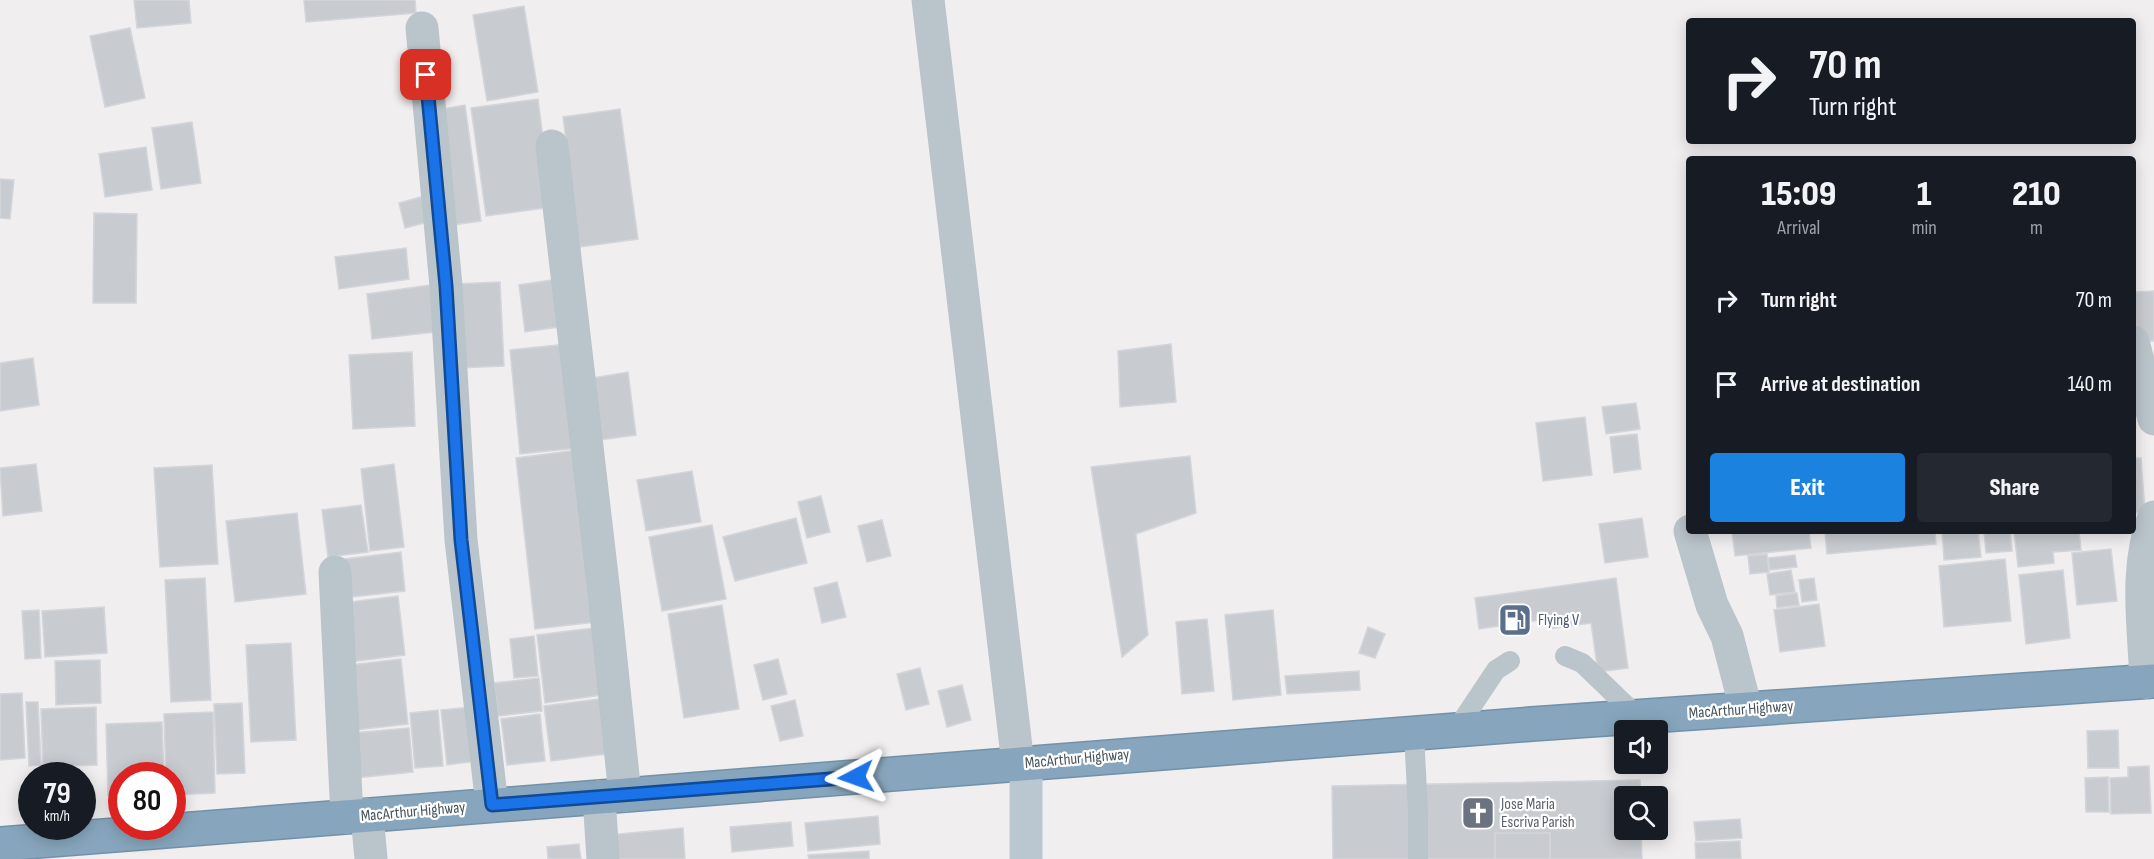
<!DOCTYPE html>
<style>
body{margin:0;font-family:"Sofia Sans Condensed",sans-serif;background:#242831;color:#f1f3f6;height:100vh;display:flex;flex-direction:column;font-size:22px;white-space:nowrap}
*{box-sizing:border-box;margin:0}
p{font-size:20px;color:#9ea1a6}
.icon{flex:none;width:33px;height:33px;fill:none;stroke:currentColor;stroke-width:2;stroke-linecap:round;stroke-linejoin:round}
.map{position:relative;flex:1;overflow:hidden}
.sheet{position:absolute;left:1686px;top:156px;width:450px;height:378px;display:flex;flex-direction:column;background:#171b24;border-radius:6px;box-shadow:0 3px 15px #0003}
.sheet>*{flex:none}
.hud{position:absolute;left:1686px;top:18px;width:450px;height:126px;border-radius:6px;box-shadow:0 3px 15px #0003;background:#171b24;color:#f1f3f6;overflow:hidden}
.fabs{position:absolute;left:1614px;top:720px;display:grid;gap:12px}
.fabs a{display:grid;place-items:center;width:54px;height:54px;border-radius:6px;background:#171b24;box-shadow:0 3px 15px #0003;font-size:30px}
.speed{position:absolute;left:18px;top:762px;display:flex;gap:12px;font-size:30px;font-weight:700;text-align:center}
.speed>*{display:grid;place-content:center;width:78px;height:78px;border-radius:50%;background:#171b24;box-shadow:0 3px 15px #0003;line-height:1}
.speed small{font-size:15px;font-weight:400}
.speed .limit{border:9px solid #d22;background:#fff;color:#111}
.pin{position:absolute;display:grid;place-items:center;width:51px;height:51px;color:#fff;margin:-26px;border-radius:12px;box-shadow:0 3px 9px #0006}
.me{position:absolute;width:66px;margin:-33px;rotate:266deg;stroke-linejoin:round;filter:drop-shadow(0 0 4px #0008)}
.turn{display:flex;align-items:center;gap:21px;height:126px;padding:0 24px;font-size:27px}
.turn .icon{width:78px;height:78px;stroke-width:2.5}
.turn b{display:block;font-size:42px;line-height:51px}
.eta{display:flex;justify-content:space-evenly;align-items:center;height:102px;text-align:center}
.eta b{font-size:36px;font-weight:800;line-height:42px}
.primary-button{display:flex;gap:12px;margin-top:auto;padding:12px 24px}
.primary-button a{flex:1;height:69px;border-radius:6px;background:#1b82df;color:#fff;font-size:24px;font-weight:800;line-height:69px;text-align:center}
.primary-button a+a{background:#242831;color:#f1f3f6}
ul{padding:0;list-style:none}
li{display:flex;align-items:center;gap:18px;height:84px;padding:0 24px}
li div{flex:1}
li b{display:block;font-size:22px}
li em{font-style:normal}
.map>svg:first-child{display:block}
.building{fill:#c8ccd1;stroke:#d3d5da;stroke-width:1.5}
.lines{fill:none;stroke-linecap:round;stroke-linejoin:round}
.highway-casing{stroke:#7291a9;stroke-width:36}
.lane{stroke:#bac4cb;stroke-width:20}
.street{stroke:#bac4cb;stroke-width:33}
.secondary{stroke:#bac7d0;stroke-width:33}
.highway{stroke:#87a6bd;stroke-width:33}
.route-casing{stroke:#114b97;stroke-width:15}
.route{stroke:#1a73e8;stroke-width:10}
.labels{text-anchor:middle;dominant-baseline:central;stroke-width:4.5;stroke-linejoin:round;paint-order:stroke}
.service-label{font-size:16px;fill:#4e5e75;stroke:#fff;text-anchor:start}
.street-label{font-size:16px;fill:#47545c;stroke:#fff}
.worship-label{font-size:16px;fill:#5b616d;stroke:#fff;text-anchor:start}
</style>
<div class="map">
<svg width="2154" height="859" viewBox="0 0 2154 859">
<rect width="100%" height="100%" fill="#f1eeef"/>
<path class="building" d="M134 0H189L191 23 137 28Z
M304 0H415L416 13 306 22Z
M524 6 538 92 487 101 473 15Z
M130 28 145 98 105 107 90 36Z
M538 99 552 207 486 216 471 108Z
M465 105 481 221 453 225 436 110Z
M620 109 638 239 580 247 563 117Z
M192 122 201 183 161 189 152 128Z
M146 147 152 190 105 197 99 154Z
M0 179 14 180 10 219 0 218Z
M421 197 428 222 405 228 399 203Z
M94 213 137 214 136 303H93Z
M406 248 409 279 339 289 335 257Z
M558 279 565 326 525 332 519 285Z
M500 282 504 366 458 368 454 284Z
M430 285 435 332 372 339 367 294Z
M2154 291V341L2137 342 2134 292Z
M567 344 577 448 520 454 510 350Z
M1171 344 1176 402 1120 407 1118 351Z
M412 352 415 426 353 429 349 355Z
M33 358 39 405 0 411V363Z
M628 372 636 435 600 440 592 378Z
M1636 403 1640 429 1606 434 1602 407Z
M1585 417 1592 475 1543 481 1536 423Z
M1637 434 1641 469 1614 473 1610 437Z
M577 450 596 622 535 629 516 458Z
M1190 456 1196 513 1136 534 1148 635 1122 657 1091 467Z
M2133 458H2141L2145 512 2133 513Z
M36 464 42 511 3 516 0 468Z
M394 464 404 547 370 551 361 469Z
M212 465 218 564 160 567 154 468Z
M692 471 701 522 646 531 637 480Z
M821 496 830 532 807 538 798 502Z
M361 505 368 552 328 557 322 510Z
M297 513 306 594 235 602 226 521Z
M796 518 807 563 735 581 723 537Z
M1642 518 1648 557 1605 563 1599 524Z
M882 520 891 556 867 562 858 526Z
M712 525 726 599 662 611 649 537Z
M1732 531H1809L1811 548 1735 556Z
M1825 531H1935L1936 544 1827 554Z
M1942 531H1978L1981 557 1944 560Z
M1984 531H2010L2012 551 1986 553Z
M2014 531H2079L2081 550 2053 552 2054 563 2018 567Z
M2111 549 2117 601 2077 605 2072 553Z
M401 552 405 591 342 598 337 560Z
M1767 554 1769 572 1750 574 1748 556Z
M1795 555 1797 567 1770 570 1768 558Z
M2005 559 2011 621 1944 627 1939 566Z
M1791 570 1795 592 1770 595 1767 574Z
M2063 570 2070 638 2026 644 2019 575Z
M205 578 211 700 171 702 165 580Z
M1616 578 1628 668 1598 672 1591 623 1548 629 1547 619 1479 629 1475 598Z
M1814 578 1817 600 1802 602 1799 580Z
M837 582 846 617 822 623 814 588Z
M1797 593 1799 605 1777 608 1776 596Z
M398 596 405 655 350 662 343 603Z
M1819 604 1825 646 1780 652 1774 610Z
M722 605 739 709 684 718 668 614Z
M104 607 107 653 45 657 42 611Z
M39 610 41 658 25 659 22 611Z
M1273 610 1281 695 1233 700 1225 615Z
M1207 619 1214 691 1182 694 1176 622Z
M601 627 609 694 545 703 537 635Z
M1368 627 1385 634 1375 658 1359 653Z
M534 636 538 676 514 678 510 639Z
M291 643 296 740 251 742 246 645Z
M401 659 408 724 356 730 350 665Z
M778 659 787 694 763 700 754 665Z
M100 660 101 703 56 705 55 661Z
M920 668 929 704 906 710 897 674Z
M1359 671 1360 690 1287 694 1285 676Z
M539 678 542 711 498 716 494 683Z
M962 685 971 720 947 727 938 691Z
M22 693 25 758 0 760V694Z
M607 698 614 753 551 761 544 706Z
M795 700 803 736 780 741 771 706Z
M26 702H38L41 765 29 766Z
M242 703 245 773 217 774 214 704Z
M96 707 97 765 43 767 41 709Z
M472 707 477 761 447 765 441 710Z
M438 710 443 766 415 768 410 713Z
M213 712 215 793 172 795V776H166L164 714Z
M540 714 545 761 507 765 501 719Z
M162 722 164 776H122V795H108L106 724Z
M409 728 413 772 356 778 352 733Z
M2118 730 2119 768H2088L2087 731Z
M2149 766 2151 813 2111 814 2110 778 2128 777V767Z
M2108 777 2109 812H2086L2085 778Z
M1640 780 1641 796H1624V830H1641L1642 859H1333L1332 786Z
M878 816 880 844 808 851 805 823Z
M1740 819 1742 838 1696 841 1694 822Z
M791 822 793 846 732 852 730 827Z
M683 828 685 859H611L609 835Z
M1495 833H1550V859H1495Z
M1740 841 1741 859H1696L1695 843Z
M579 844 581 859H548L547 847Z
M869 851V859H809L808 855Z"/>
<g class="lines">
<defs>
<path id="highway" d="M0 844 1532 724 2154 681"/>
</defs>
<use href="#highway" class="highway-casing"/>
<path class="lane" d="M1565 656 1582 663 1638 717
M1456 730 1496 670 1510 661
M1414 733 1418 812V859"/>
<path class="street" d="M928 0 1018 764
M422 28 446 286 461 540 492 805
M552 146 604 593 625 795
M2133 342 2154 419
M1690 531 1712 605 1727 636 1746 709
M335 572 347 817
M2146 682C2144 627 2134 569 2154 517
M599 797 603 859
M367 815 371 859"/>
<path class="secondary" d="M1026 859V763"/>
<use href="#highway" class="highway"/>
</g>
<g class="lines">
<defs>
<path id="route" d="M426 75 446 286 461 540 492 805 856 777"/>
</defs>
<use href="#route" class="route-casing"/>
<use href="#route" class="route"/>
</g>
<defs>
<symbol id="fuel-square" viewBox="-11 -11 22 22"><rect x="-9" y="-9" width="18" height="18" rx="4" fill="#5c6f8a" stroke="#fff"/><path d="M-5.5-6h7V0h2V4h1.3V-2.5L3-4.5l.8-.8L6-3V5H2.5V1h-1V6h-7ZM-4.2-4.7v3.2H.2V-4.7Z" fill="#fff"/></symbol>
<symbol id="church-square" viewBox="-11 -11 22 22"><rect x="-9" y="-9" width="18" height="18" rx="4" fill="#6b7280" stroke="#fff"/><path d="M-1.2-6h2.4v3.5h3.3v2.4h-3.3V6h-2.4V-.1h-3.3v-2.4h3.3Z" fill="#fff"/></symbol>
</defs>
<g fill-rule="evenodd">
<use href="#fuel-square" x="1496" y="601" width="38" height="38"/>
<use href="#church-square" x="1459" y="794" width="38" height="38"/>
</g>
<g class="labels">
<g class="service-label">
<text x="1538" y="620">Flying V</text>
</g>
<g class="street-label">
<text transform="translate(1741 710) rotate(-4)">MacArthur Highway</text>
<text transform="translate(1077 759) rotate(-5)">MacArthur Highway</text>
<text transform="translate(413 812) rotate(-5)">MacArthur Highway</text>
</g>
<g class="worship-label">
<text x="1501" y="804">Jose Maria<tspan x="1501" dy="18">Escriva Parish</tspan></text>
</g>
</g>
</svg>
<div class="fabs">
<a><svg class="icon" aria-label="sound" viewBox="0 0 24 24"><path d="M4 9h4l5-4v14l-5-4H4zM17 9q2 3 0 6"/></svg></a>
<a><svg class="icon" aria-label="search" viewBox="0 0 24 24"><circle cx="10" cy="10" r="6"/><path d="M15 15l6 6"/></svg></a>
</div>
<div class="speed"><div>79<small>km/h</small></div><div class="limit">80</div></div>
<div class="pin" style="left:426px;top:75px;background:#d93025"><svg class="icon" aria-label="arrive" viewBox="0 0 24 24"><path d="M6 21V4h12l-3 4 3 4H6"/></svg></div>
<svg class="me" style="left:856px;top:777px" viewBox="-20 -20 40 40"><path d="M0-17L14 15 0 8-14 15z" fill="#1a73e8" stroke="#fff" stroke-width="4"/></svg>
<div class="hud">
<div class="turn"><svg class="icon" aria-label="right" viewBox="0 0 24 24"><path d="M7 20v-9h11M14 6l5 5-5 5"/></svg><div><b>70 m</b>Turn right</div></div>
</div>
<section class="sheet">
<div class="eta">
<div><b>15:09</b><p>Arrival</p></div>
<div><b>1</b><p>min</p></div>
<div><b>210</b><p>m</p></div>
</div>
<ul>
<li><svg class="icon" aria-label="right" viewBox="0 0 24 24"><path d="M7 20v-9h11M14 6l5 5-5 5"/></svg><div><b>Turn right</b></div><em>70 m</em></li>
<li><svg class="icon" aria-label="arrive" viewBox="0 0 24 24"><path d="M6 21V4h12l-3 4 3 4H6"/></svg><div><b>Arrive at destination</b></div><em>140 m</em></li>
</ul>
<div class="primary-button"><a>Exit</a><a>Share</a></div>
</section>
</div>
